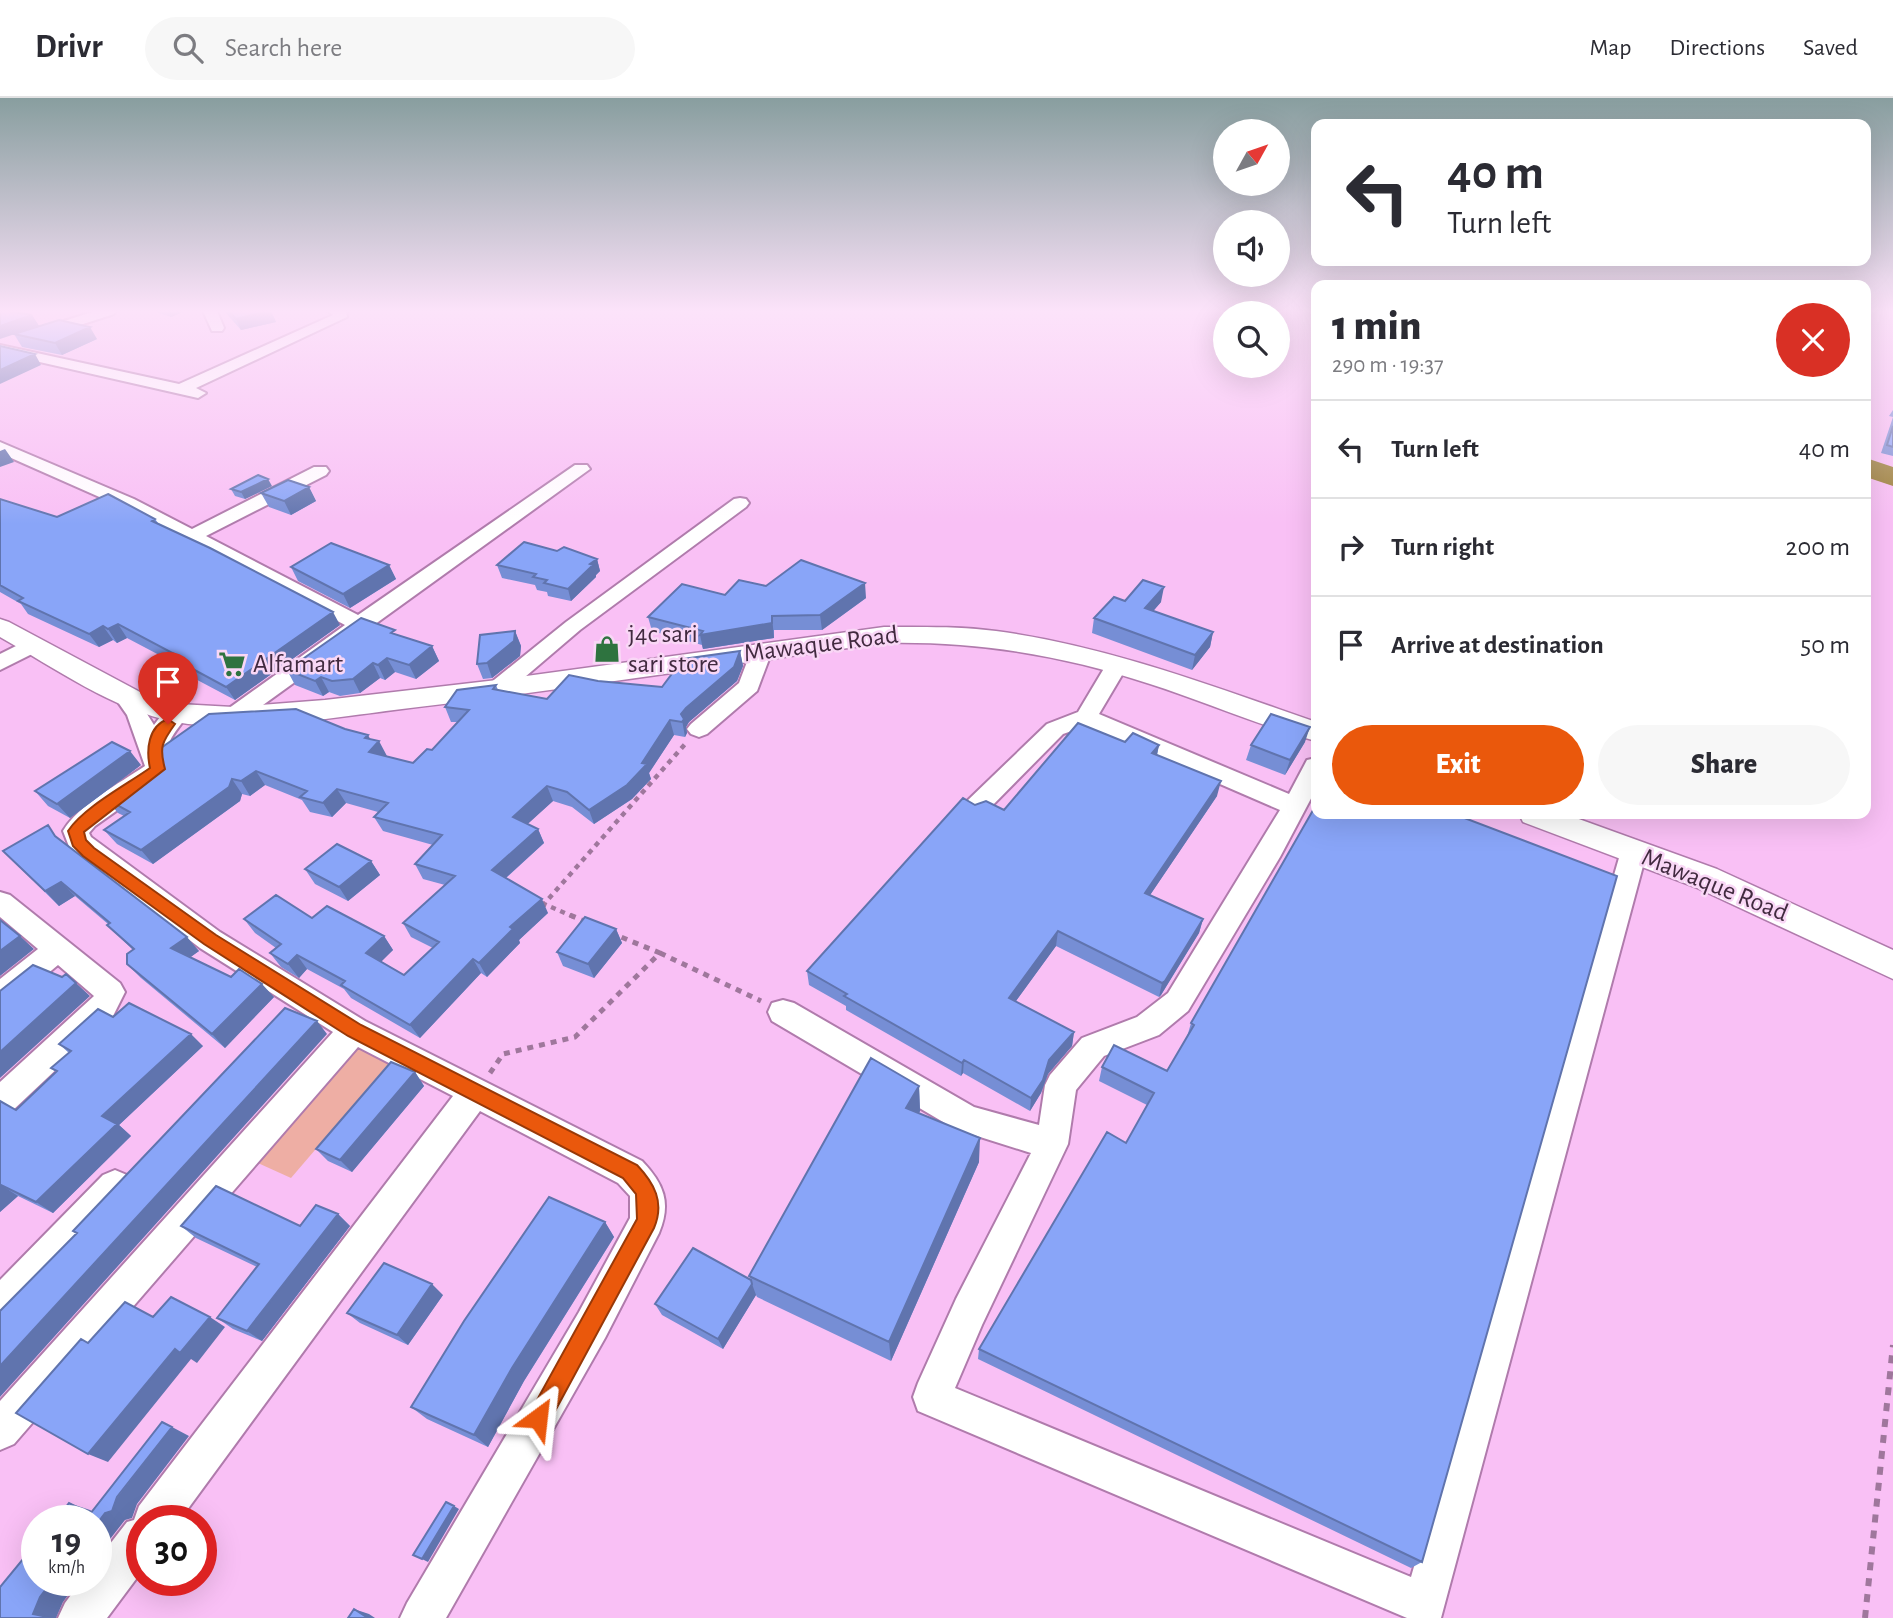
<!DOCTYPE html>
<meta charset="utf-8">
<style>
body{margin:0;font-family:"Alegreya Sans",sans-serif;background:#f7f7f7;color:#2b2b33;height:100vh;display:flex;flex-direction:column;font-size:26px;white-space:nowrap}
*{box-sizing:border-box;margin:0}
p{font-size:23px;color:#7c7c81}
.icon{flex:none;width:38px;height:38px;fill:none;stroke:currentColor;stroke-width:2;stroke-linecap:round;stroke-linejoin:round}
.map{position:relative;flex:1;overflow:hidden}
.side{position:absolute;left:1311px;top:182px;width:560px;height:539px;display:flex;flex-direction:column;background:#fff;border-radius:14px;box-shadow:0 7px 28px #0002}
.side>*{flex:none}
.banner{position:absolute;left:1311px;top:21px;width:560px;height:147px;border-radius:14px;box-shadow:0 7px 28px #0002;background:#fff;color:#2b2b33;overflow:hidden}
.needle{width:46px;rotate:50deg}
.tools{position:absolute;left:1213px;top:21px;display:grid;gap:14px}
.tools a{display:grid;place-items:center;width:77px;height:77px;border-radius:50%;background:#fff;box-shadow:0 7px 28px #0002;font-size:35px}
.speed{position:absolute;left:21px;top:1407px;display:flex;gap:14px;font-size:35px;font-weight:700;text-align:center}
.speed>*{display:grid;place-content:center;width:91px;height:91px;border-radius:50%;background:#fff;box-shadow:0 7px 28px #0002;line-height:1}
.speed small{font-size:18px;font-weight:400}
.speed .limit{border:10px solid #d22;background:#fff;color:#111}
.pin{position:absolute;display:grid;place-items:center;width:60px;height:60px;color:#fff;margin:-72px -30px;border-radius:50% 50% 50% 0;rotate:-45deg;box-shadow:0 0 7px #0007}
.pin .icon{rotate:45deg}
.me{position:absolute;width:77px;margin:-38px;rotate:30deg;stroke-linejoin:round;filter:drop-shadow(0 0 5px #0008)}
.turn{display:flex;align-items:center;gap:24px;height:147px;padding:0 21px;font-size:32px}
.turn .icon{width:91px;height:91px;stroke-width:2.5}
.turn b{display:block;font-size:49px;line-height:60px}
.round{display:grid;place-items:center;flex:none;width:74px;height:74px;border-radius:37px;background:#f7f7f7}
.summary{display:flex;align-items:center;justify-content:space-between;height:119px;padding:0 21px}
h1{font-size:42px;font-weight:800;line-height:52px}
.action{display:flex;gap:14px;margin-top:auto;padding:14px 21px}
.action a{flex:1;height:80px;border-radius:42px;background:#ea580c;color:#fff;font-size:28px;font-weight:800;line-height:80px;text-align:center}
.action a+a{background:#f7f7f7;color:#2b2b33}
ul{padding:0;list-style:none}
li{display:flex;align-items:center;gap:21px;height:98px;padding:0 21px;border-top:2px solid #e1e1e2}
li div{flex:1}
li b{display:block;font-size:26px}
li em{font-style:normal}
header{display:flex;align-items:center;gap:42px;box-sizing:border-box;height:98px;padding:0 35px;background:#fff;border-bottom:2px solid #e1e1e2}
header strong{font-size:33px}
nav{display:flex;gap:38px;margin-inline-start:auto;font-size:24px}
.search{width:490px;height:63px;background:#f7f7f7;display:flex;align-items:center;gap:18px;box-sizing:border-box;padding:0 24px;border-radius:38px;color:#7c7c81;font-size:26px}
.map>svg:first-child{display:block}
.green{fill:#eeaea4}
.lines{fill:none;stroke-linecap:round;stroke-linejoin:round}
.river{fill:#997e32;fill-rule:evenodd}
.minor-casing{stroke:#b07bac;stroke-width:4}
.major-casing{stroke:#b07bac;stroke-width:3}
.path-far2{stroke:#9f779c;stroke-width:4.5;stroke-dasharray:5 5;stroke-linecap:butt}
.path-far1{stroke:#9f779c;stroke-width:5;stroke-dasharray:6 6;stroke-linecap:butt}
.path{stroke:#9f779c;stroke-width:6;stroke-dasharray:8 8;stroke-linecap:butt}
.minor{fill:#fff;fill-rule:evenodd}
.major{fill:#fff;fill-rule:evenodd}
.wall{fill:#768ed5}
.shaded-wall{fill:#6074ae}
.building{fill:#89a5f8;stroke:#6074ae;stroke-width:2}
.route{fill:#ea580c;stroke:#983908;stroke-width:2}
.labels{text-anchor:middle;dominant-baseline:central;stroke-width:5;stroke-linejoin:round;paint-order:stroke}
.poi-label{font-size:26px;fill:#412a3f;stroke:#f9d7f6;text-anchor:start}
.street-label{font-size:26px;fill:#412a3f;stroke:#f9d7f6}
</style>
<header>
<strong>Drivr</strong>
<div class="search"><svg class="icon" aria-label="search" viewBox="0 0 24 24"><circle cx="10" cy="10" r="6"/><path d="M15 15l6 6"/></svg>Search here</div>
<nav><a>Map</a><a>Directions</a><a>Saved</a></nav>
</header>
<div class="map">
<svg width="1893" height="1520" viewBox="0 0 1893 1520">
<rect width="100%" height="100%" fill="#f9c0f5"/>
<path class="green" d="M353 945 393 961 291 1080 249 1061Z"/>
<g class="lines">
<path class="river" d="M1866 360 1893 369V388L1866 379Z"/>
<defs>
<path id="minor" d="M95 213H116L114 216 43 239H33L31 236 33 233Z
M203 213H217L224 230 222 233H212Z
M328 213H346L347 219 196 290 206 295 198 300 0 255V247L179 286 333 217Z
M0 344 134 401 192 431 314 369H326L329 373 326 377 206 438 358 517 575 367H587L590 371 241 623 233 626 225 623 221 618 225 613 345 527 122 409 0 355Z
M740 400 746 401 749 405 746 409 580 532 505 596H489L486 591 489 586 566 524 734 401Z
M32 540 40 542 43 547 40 552 0 572V556Z
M761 546 769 548 772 553 757 593 707 636 699 639 691 636 687 631 691 626 739 585 753 548Z
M1117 560 1125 562 1128 567 1099 616 1289 696 1307 662 1316 660V691L1280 759 1188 913 1159 937 1104 958 1076 992 1068 1046 982 1227 955 1290 1411 1479 1621 753 1625 746 1634 743 1643 746 1647 753 1441 1520H1407L918 1313 913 1299 918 1285 956 1201 1031 1055 955 1031 772 923 768 914 772 905 783 902 794 905 974 1009 1039 1027 1045 987 1050 977 1082 940 1137 919 1168 895 1280 712 1086 628 1063 636 984 716 975 719 966 716 962 710 966 704 1047 626 1078 614 1109 562Z
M124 590 132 592 154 627C163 615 169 605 185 610L189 615C174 638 163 641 170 671L167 677 95 728 89 735 91 739 220 834 365 923 642 1063C663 1085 672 1104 659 1135L605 1240 446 1520H400L407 1505 579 1214 630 1120V1098L618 1085 480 1013 179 1423H142V1473L107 1520H58L65 1505 82 1482H96V1464L127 1424 134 1422 139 1408 453 998 358 949 14 1346 0 1352V1303L333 934 200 850 70 751 63 733C78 707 120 685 145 668L127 617 113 597 116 592Z
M0 794 10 797 120 885 125 894 113 918 11 1014 0 1018V984L94 898 58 867 10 907 0 910V881L38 851 0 819Z
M115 1072 127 1077 132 1088 127 1099 13 1221 0 1226V1182L103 1077Z"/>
<path id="major" d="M0 521 9 524 140 594 179 606 233 609 325 602 497 582 884 529C922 529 959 528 996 533 1107 548 1212 588 1316 624V643C1260 628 1206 604 1150 586 1063 557 976 543 884 545 723 567 563 592 402 611 337 619 239 636 176 624 113 612 55 570 0 539Z
M1519 716H1565L1717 771 1893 852V881L1695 789 1523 724Z"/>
</defs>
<use href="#minor" class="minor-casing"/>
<use href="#major" class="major-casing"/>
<path class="path-far2" d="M574 819 544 806 687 644"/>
<path class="path-far1" d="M570 817 586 824
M660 855 761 903
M490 975 503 956 575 939 660 855 616 837"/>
<path class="path" d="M1865 1520 1893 1247"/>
<use href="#minor" class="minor"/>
<use href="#major" class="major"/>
</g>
<path class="wall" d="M153 213H185L171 219Z
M224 213H271L276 224 241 232Z
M32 217 39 228 97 241 62 257 22 249 14 236Z
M1893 312V358L1881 355 1893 319 1889 318Z
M272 388 245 401 235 398 231 391Z
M309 389 316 403 291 417 269 409 261 395Z
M0 401 57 419 155 421 158 425 340 527 235 602 186 576 180 568 127 540 117 545 113 542 99 549 28 516 21 506 0 494Z
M557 453 597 461 600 473 596 477V479L571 503 548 498 547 494 537 492 535 487 502 480 497 467Z
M389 467 396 481 350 510 298 483 291 469Z
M766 488 866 500 822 532H774V540L703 551 702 547 652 533 648 519 725 497Z
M1125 503 1161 504 1153 513 1213 534 1210 549 1192 572 1092 535 1094 520Z
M515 533 521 548 520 558 492 580 483 581 477 566Z
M398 537 432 548 439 563 416 581 395 574 385 582 380 580 360 595 340 598 329 594 323 598 295 587 287 572Z
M740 553 743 568 737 583 689 624 686 629 687 635 685 639 674 637 649 675 651 681 632 701 594 726 572 709 553 703 527 726 538 731 544 745 506 780 548 815 519 842 520 845 487 879 481 875 420 940 351 900 344 891 307 871 299 880 281 869 270 855 276 850 255 835 244 821 312 820 384 838 393 852 381 863 404 877 433 850 411 839 403 825 445 787 423 781 415 766 433 747 383 733 374 719 378 714 346 705 332 719 310 714 302 702 265 687 250 698 242 696 240 703 153 766 117 746 104 732 124 718 118 715 106 701 370 641 386 658 413 665 432 652 458 624H451L445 609 496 587 498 592 547 601 598 583 662 589Z
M1125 644 1159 647 1157 657 1217 698 1150 797 1203 821 1199 835 1161 897 1159 899 1056 848 1015 904 1074 934 1072 948 1048 976 1041 995 1030 1013 963 975 961 978 846 912V908L809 887 807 873 975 707 1004 712Z
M1305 644 1285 677 1246 662 1251 647Z
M141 667 70 720 48 708 35 693Z
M1316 707 1422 1464 1411 1470 978 1261 979 1251 1126 1045 1147 1007 1099 983 1102 969 1167 973 1187 939 1191 925Z
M61 742 199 853 190 859 274 899 225 950 141 880 127 866 133 852 107 827 108 826 75 798 59 808 3 753Z
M371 763 380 777 348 803 315 786 305 771Z
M616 831 622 845 594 880 563 868 557 854Z
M113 919 203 948 119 1027 131 1038 53 1115 18 1098 0 1114V1003L16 1012 56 974 51 970 69 955 59 946Z
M415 974 424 988 352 1074 328 1063 316 1051Z
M919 988 920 1013 919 1015 979 1064 891 1263 757 1199 756 1197 723 1251 662 1217 655 1206 751 1182 749 1178Z
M338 1116 350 1128 262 1243 233 1231 217 1220 257 1169 196 1140 181 1128H300Z
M605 1124 614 1139 524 1283 488 1349 427 1321 411 1309Z
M443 1197 408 1247 360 1225 347 1215Z"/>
<path class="shaded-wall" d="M167 213H185L171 219Z
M271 213 276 224 241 232 236 221Z
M32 217 39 228 0 241V228Z
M90 229 97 241 62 257 55 245Z
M35 256 41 267 0 286V272Z
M5 351 14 364 0 369V353Z
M268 381 272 388 245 401 241 394Z
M309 389 316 403 291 417 284 403Z
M597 461 600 473 596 477V479L571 503 568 491 590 466Z
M389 467 396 481 350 510 343 496Z
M865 485 866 500 822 532 820 517Z
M1164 489 1161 504 1143 525 1145 510Z
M333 514 340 527 235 602 226 589Z
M772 518 774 540 703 551 700 537Z
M118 526 127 540 117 545 108 531Z
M103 528 113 542 99 549 89 536Z
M515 533 521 548 520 558 492 580 487 565Z
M1213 534 1210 549 1192 572 1195 557Z
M432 548 439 563 416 581 409 567Z
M740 553 743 568 737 583 689 624 686 629 687 635 685 639 681 616 686 610Z
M387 560 395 574 385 582 378 567Z
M373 565 380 580 360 595 353 581Z
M321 579 329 594 323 598 315 583Z
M670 622 674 637 649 675 651 681 632 701 594 726 589 712 642 665Z
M1310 629 1305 644 1285 677 1290 662Z
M368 637 374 648 379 643 387 658 369 654 365 640Z
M1159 647 1156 661 1152 655Z
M130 653 141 667 70 720 57 706Z
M256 673 265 687 250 698 241 683Z
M232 681 242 696 240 703 153 766 141 752Z
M1221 683 1217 698 1142 809 1145 795Z
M547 688 553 703 519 734 513 719Z
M337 691 346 705 332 719 323 705Z
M538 731 544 745 499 786 492 772Z
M371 763 380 777 348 803 339 789Z
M61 784 75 798 59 808 45 793Z
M542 801 548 815 519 842 520 845 487 879 479 865 510 829Z
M1203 821 1199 835 1161 897 1159 899 1162 885Z
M616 831 622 845 594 880 588 866Z
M1058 833 1056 848 1008 914 1009 900Z
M20 838 34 851 0 878V853Z
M384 838 393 852 376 869 366 855Z
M187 839 199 853 184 864 171 850Z
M297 857 307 871 299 880 288 866Z
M473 861 481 875 420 940 410 927Z
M76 885 90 898 0 980V954Z
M262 886 274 899 225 950 212 936Z
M317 923 327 936 0 1299V1268Z
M1074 934 1072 948 1048 976 1041 995 1030 1013 1031 1000 1049 962Z
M191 936 203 948 119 1027 131 1038 53 1115 36 1104 102 1018Z
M964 962 963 975 961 978 962 965Z
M415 974 424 988 352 1074 340 1062Z
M919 988 920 1013 908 1034 906 1010Z
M980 1040 979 1064 891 1263 889 1244Z
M0 1087H1L18 1098 0 1114Z
M338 1116 350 1128 262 1243 247 1233Z
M605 1124 614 1139 524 1283 488 1349 474 1337 512 1270Z
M432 1186 443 1197 408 1247 397 1237Z
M752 1186 756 1197 723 1251 718 1241Z
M210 1219 225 1229 197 1265 191 1261 108 1364 88 1356 175 1251Z
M172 1329 189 1338 137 1406 132 1420 125 1422 96 1459V1427L90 1416 69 1405 90 1412 102 1419Z
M454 1408 459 1411 428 1464 422 1461Z
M53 1482H79L63 1504 56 1520H41L33 1516 40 1499Z
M354 1511 369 1516 375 1520H368Z"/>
<path class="building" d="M0 213H9L32 217 0 228Z
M229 213H269L236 221Z
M59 222 90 229 55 245 14 236Z
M0 248 35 256 0 272Z
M1893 328V349L1887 347Z
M258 377 268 381 241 394 231 391Z
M288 382 309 389 284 403 261 395Z
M108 396 155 421 152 423 210 450 333 514 226 589 176 562 182 560 118 526 108 531 103 528 89 536 18 503 23 500 0 487V401L57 419Z
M524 444 557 453 564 449 597 461 590 466 593 467 568 491 544 485 547 482 533 479 536 476 497 467Z
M331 445 389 467 343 496 291 469Z
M801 462 865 485 820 517 772 518V525L700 537 703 533 648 519 682 486 725 497 739 482 766 488Z
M1143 482 1164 489 1145 510 1213 534 1195 557 1094 520 1114 499 1125 503Z
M361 520 395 532 391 535 432 548 409 567 387 560 378 567 373 565 353 581 332 583 321 579 315 583 287 572Z
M515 533 514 543 487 565 477 566 480 537Z
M740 553 734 569 686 610 681 616 684 621 682 624 670 622 642 665 647 666 627 687 589 712 567 694 547 688 513 719 538 731 492 772 542 801 510 829 513 831 479 865 473 861 410 927 341 887 345 883 297 857 288 866 270 855 281 846 244 821 276 797 312 820 327 808 384 838 366 855 404 877 439 844 403 825 455 778 415 766 442 737 374 719 388 705 337 691 323 705 300 699 307 693 256 673 241 683 232 681 229 689 141 752 104 732 130 714 106 701 158 665 161 658V650L209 616 296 611 345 631 368 637 365 640 379 643 369 654 413 665 427 651 432 652 469 612 445 609 457 592 496 587 493 591 547 601 569 577 598 583 662 589 683 561Z
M1271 616 1310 629 1290 662 1251 647Z
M1078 625 1125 644 1133 635 1159 647 1152 655 1221 683 1145 795 1203 821 1165 883 1162 885 1058 833 1009 900 1074 934 1049 962 1043 982 1031 1000 964 962 962 965 844 898 847 896 807 873 963 700 975 707 986 703 1004 712Z
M112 644 130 653 57 706 35 693Z
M1316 707V716H1454L1617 778 1422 1464 979 1251 1107 1034 1126 1045 1154 995 1102 969 1114 947 1167 973 1194 927 1191 925Z
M48 727 55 738 187 839 171 850 231 879 239 871 262 886 212 936 127 866V856L134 851 107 827 110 825 61 784 45 793 3 753Z
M337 746 371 763 339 789 305 771Z
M585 819 616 831 588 866 557 854Z
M0 822 20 838 0 853Z
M33 867 62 879 66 876 76 885 0 954V893Z
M129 905 191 936 102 1018 117 1026 36 1104 1 1087H0V1003L16 1012 57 973 51 970 71 953 59 946 98 911 113 919Z
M285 910 317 923 0 1268V1213L77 1135 73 1133Z
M871 960 919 988 906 1010 980 1040 889 1244 749 1178Z
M391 964 415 974 340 1062 316 1051Z
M216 1088 300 1128 316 1107 338 1116 247 1233 217 1220 259 1166 181 1128Z
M549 1099 605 1124 512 1270 474 1337 411 1309 464 1223Z
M693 1150 751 1182 752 1186 718 1241 655 1206Z
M384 1165 432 1186 397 1237 347 1215Z
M171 1199 210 1219 180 1255 175 1251 88 1356 16 1315 81 1241 88 1245 125 1204 153 1219Z
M162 1324 172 1329 117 1399 112 1413 105 1415 96 1427V1423H55L69 1405 90 1416Z
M446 1404 454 1408 422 1461 413 1457Z
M37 1444V1482H53L40 1499 33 1516 43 1518 41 1520H0V1489Z
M354 1511 368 1520H348Z"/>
<linearGradient id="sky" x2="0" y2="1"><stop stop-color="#889e9f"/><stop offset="0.5" stop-color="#fce3fa"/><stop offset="1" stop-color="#fce3fa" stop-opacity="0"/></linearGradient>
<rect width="1893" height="426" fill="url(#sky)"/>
<path class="route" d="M168 621 175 626C162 644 159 649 165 671L84 734 86 742 94 750 216 837 361 927 637 1067C654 1085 665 1104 654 1130L547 1328 538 1332 530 1328 527 1320 637 1121 636 1096 623 1080 348 938 204 846 83 758 73 748 68 733C84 709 126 687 150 670 146 652 148 628 168 621Z"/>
<defs>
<symbol id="shop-bare" viewBox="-9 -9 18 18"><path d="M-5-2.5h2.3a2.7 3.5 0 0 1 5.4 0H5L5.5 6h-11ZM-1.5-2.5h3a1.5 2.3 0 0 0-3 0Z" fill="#2e733f" stroke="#f9d7f6" stroke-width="2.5" paint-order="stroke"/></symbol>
<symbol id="supermarket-bare" viewBox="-9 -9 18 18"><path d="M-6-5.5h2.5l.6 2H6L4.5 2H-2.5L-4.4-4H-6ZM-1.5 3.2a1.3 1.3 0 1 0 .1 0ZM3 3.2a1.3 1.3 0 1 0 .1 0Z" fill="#2e733f" stroke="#f9d7f6" stroke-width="2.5" paint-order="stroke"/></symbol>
</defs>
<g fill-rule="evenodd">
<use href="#shop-bare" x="588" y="532" width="38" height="38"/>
<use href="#supermarket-bare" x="213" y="547" width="38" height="38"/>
</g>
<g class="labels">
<g class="poi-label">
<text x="628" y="536">j4c sari<tspan x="628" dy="30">sari store</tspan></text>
<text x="253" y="566">Alfamart</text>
</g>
<g class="street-label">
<text transform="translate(821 546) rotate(-7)">Mawaque Road</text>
<text transform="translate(1715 787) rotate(22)">Mawaque Road</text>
</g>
</g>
</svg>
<div class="tools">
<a><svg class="needle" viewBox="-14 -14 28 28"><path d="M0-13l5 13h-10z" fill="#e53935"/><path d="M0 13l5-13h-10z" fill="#7c7c81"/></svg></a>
<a><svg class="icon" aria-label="sound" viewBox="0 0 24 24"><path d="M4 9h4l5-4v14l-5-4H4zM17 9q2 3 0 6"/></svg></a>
<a><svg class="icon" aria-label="search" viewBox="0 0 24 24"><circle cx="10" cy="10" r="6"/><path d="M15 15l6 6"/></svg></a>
</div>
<div class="speed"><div>19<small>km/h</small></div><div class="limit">30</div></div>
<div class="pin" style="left:168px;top:626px;background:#d93025"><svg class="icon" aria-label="arrive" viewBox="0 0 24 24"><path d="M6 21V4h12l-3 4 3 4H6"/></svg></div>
<svg class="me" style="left:538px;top:1320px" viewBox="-20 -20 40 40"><path d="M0-17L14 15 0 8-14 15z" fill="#ea580c" stroke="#fff" stroke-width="4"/></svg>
<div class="banner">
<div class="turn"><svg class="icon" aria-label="left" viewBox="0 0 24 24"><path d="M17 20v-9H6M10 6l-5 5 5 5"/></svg><div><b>40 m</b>Turn left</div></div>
</div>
<section class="side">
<div class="summary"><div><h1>1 min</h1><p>290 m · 19:37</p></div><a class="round" style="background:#d93025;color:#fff"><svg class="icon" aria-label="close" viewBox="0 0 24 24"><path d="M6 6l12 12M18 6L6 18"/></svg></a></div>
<ul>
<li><svg class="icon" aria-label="left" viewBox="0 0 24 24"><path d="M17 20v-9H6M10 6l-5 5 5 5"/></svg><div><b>Turn left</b></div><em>40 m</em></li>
<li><svg class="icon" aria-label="right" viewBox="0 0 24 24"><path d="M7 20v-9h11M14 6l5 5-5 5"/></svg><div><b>Turn right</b></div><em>200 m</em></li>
<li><svg class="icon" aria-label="arrive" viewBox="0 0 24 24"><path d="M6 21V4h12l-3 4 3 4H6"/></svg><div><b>Arrive at destination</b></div><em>50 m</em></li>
</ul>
<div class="action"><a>Exit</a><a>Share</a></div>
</section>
</div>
